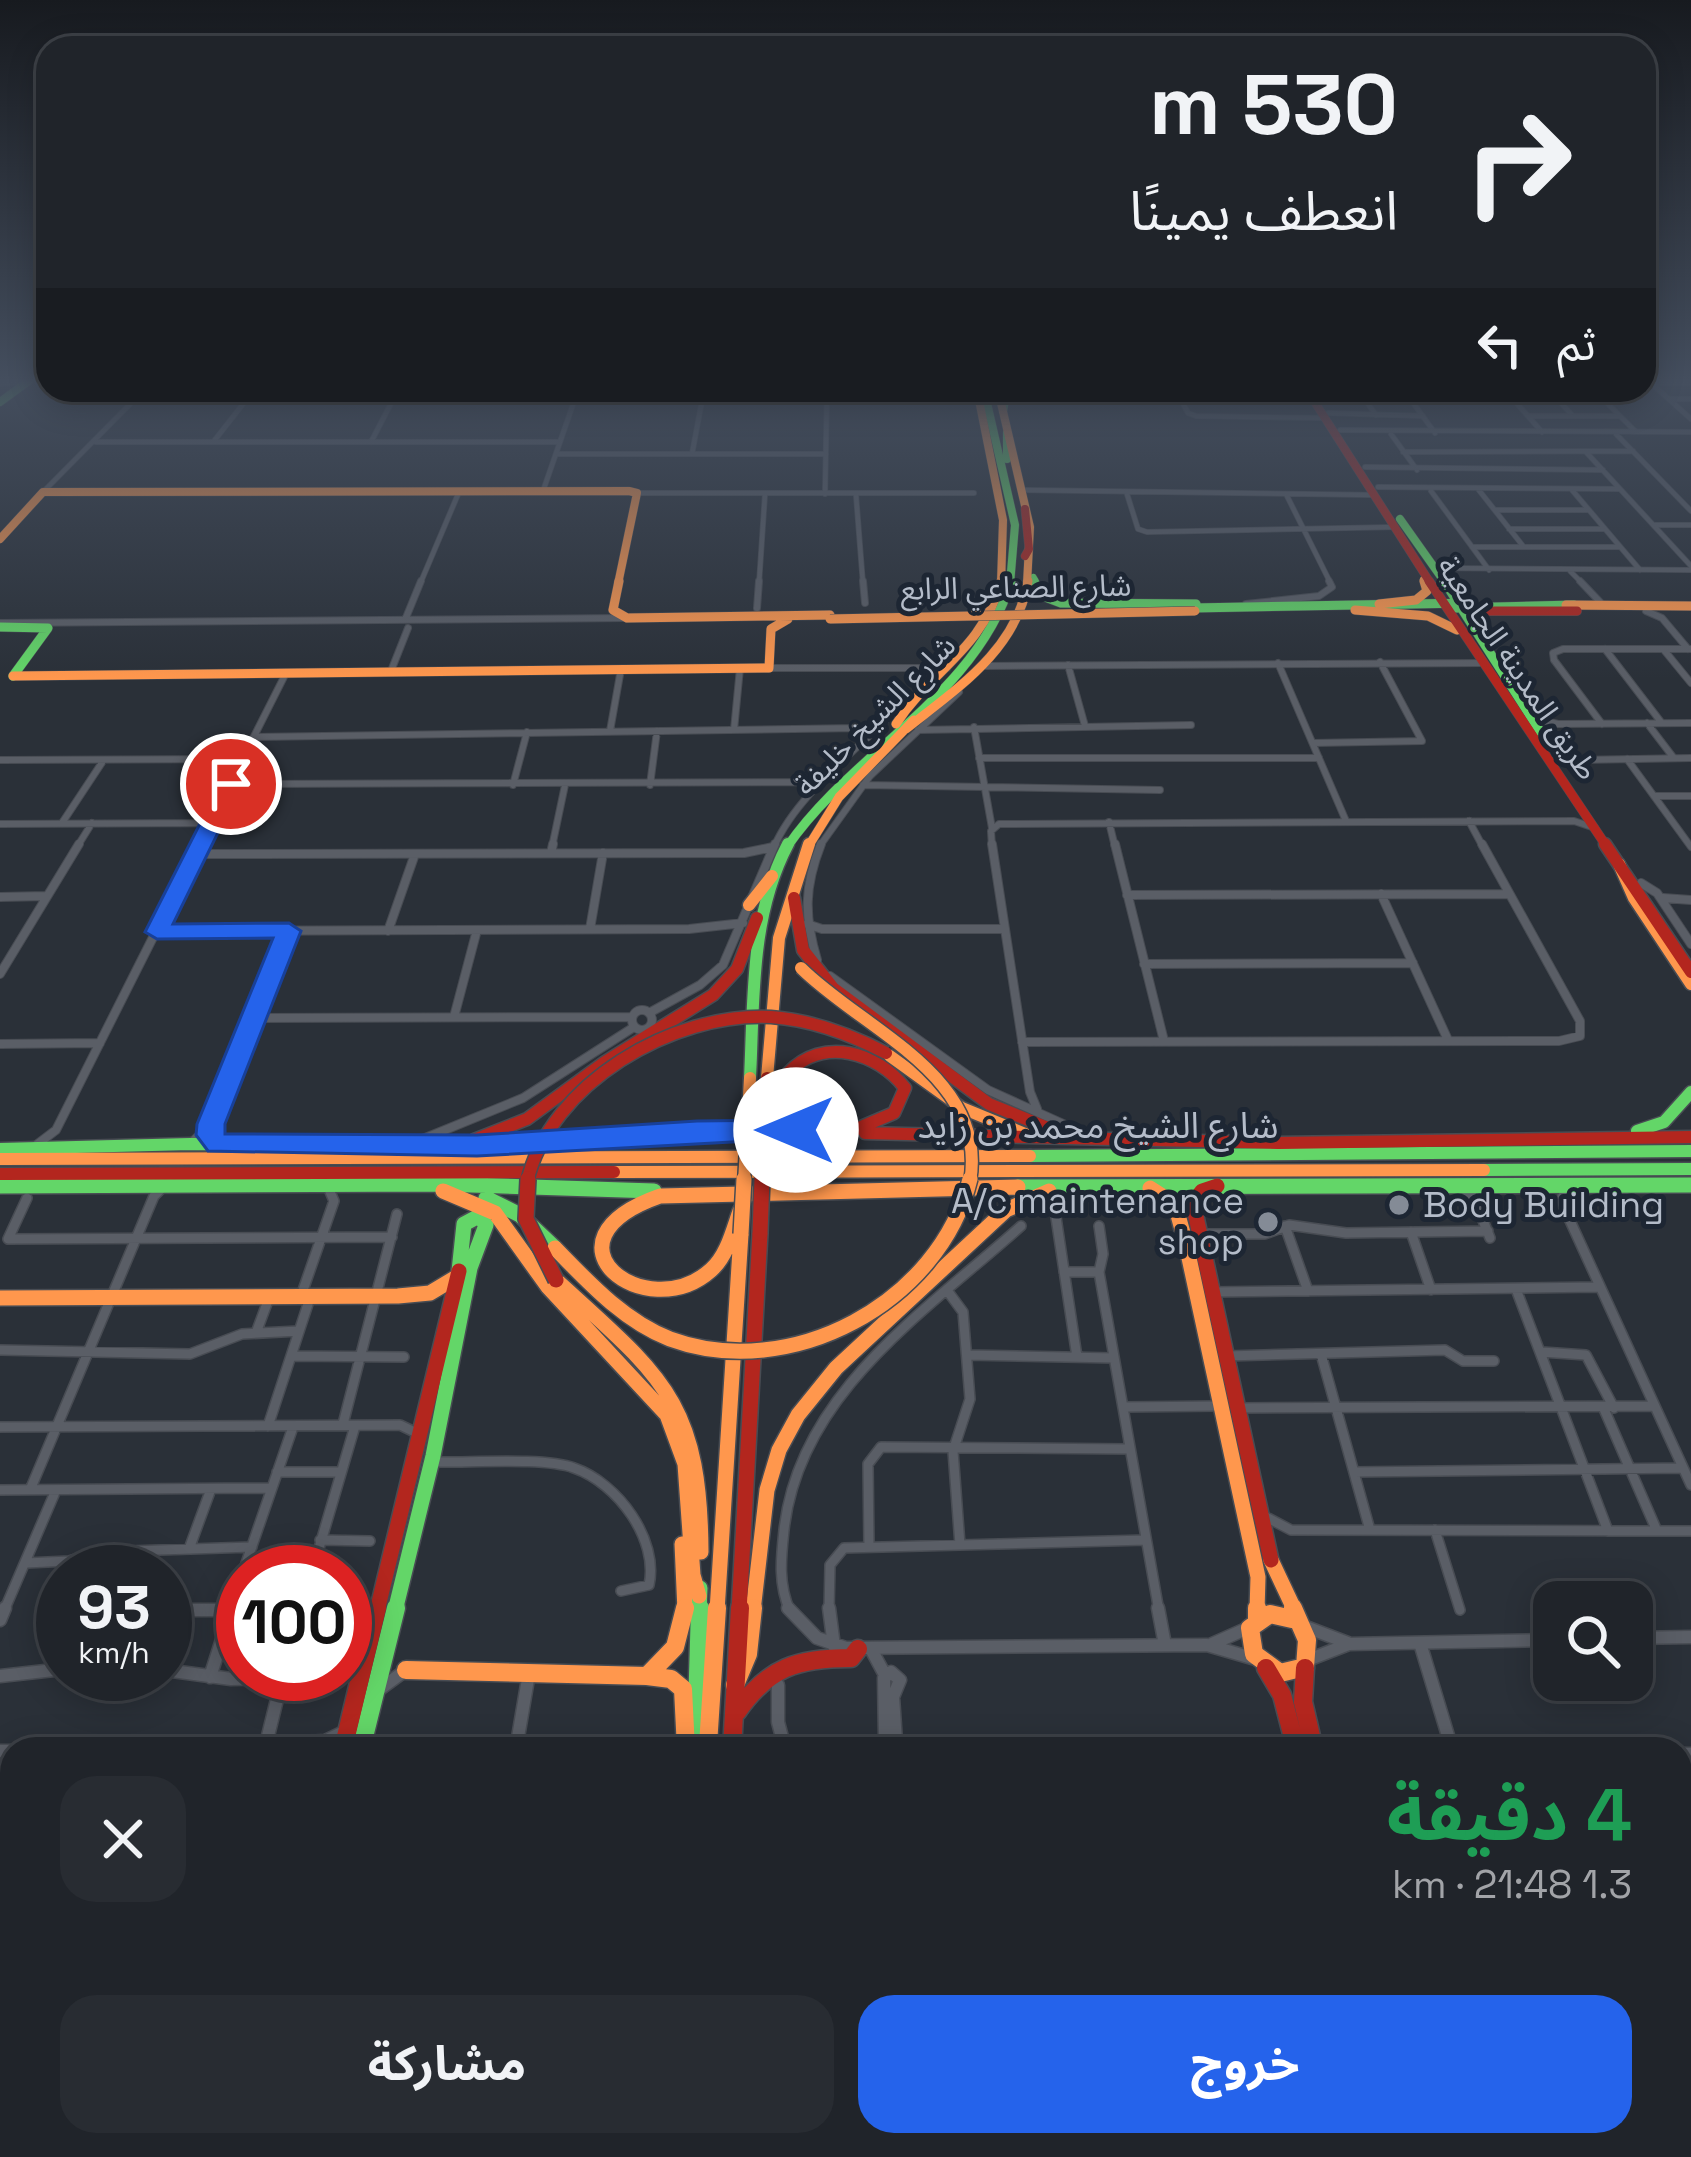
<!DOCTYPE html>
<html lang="ar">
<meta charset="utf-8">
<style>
body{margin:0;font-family:"Space Grotesk","Noto Sans Arabic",sans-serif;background:#282c32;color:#f1f3f6;direction:rtl;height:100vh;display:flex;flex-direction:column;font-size:45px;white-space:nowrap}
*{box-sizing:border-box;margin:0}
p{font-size:39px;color:#a2a4a8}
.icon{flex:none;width:66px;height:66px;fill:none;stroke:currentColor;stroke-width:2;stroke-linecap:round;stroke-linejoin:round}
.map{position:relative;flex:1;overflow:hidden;direction:ltr}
.panel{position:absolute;left:0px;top:1737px;width:1692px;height:420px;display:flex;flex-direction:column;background:#20242a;border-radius:36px 36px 0 0;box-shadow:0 6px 30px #0003,0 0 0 3px #3d4147;direction:rtl}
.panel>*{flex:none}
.hud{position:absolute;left:36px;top:36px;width:1620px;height:366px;border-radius:36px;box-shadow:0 6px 30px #0003,0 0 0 3px #3d4147;direction:rtl;background:#20242a;color:#f1f3f6;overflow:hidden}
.buttons{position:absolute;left:1533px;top:1581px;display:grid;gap:24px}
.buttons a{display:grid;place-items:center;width:120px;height:120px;border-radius:24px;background:#20242a;box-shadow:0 6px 30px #0003,0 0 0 3px #3d4147;font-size:60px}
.speed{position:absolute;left:36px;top:1545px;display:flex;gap:24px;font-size:60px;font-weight:700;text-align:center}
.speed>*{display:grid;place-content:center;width:156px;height:156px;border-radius:50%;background:#20242a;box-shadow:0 6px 30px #0003,0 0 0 3px #3d4147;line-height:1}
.speed small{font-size:30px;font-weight:400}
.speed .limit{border:18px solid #d22;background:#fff;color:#111}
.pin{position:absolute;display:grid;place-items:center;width:102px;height:102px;color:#fff;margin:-51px;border:6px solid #fff;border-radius:50%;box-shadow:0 3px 12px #0007}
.me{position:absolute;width:132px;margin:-66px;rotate:270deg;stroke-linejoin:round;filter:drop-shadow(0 0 9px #0008)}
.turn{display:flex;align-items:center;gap:42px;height:252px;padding:0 60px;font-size:54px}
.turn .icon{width:156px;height:156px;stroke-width:2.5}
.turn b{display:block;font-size:84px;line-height:102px}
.then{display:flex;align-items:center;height:114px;padding:0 60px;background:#0003;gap:24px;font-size:45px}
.round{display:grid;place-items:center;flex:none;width:126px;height:126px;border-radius:36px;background:#282c32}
.summary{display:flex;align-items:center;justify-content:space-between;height:204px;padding:0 60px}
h1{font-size:72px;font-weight:700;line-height:90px;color:#1e9e55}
.cta{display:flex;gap:24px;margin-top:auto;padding:24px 60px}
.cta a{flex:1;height:138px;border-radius:36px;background:#2563eb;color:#fff;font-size:48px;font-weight:700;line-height:138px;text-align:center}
.cta a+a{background:#282c32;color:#f1f3f6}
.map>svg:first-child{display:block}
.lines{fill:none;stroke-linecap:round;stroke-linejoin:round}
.street-far4-casing{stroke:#484c53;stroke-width:6}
.street-far3-casing{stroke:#484c53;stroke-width:8}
.street-far2-casing{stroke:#484c53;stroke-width:10}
.street-far1-casing{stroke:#484c53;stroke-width:12}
.street-casing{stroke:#484c53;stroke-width:15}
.fast-far4-casing{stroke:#484c53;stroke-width:9}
.fast-far3-casing{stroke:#484c53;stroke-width:10}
.fast-far2-casing{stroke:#484c53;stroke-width:15}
.fast-far1-casing{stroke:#484c53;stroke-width:18}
.fast-casing{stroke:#484c53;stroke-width:21}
.slow-far4-casing{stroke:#484c53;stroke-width:9}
.slow-far3-casing{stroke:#484c53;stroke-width:10}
.slow-far2-casing{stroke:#484c53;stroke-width:15}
.slow-far1-casing{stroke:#484c53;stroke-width:18}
.slow-casing{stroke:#484c53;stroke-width:21}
.jam-far4-casing{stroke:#484c53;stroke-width:9}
.jam-far3-casing{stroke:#484c53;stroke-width:10}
.jam-far2-casing{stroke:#484c53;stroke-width:15}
.jam-far1-casing{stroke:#484c53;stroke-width:18}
.jam-casing{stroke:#484c53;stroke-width:21}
.street-far4{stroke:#5a5e66;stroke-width:4.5}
.street-far3{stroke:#5a5e66;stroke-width:6}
.street-far2{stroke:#5a5e66;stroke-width:8}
.street-far1{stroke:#5a5e66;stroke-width:9}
.street{stroke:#5a5e66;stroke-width:12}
.fast-far4{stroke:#63d668;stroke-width:8}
.fast-far3{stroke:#63d668;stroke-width:9}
.fast-far2{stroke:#63d668;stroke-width:12}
.fast-far1{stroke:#63d668;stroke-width:15}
.fast{stroke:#63d668;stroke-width:18}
.slow-far4{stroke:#ff974d;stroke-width:8}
.slow-far3{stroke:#ff974d;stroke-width:9}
.slow-far2{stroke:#ff974d;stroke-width:12}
.slow-far1{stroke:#ff974d;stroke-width:15}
.slow{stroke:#ff974d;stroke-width:18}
.jam-far4{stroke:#b3261e;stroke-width:8}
.jam-far3{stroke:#b3261e;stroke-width:9}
.jam-far2{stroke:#b3261e;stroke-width:12}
.jam-far1{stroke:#b3261e;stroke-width:15}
.jam{stroke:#b3261e;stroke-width:18}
.slow-bridge-far2-casing{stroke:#484c53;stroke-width:10;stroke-linecap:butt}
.slow-bridge-far1-casing{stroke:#484c53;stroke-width:15;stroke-linecap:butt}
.slow-bridge-casing{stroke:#484c53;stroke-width:18;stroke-linecap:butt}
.jam-bridge-far1-casing{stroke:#484c53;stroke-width:15;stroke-linecap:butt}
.jam-bridge-casing{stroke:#484c53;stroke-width:18;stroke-linecap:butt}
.slow-bridge-far2{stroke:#ff974d;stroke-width:9}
.slow-bridge-far1{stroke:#ff974d;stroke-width:12}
.slow-bridge{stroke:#ff974d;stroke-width:15}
.jam-bridge-far1{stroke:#b3261e;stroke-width:12}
.jam-bridge{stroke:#b3261e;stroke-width:15}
.route{fill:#2563eb;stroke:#184099;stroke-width:3}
.poi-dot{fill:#848b96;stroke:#1d2633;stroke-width:4.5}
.labels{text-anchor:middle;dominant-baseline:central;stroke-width:10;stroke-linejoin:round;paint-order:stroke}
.far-street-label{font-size:30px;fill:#b4bcc9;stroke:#1d2633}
.street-label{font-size:36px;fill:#b4bcc9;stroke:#1d2633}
.poi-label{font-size:36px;fill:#b4bcc9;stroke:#1d2633;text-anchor:end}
</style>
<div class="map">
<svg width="1691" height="2157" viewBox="0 0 1691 2157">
<rect width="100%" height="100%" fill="#2a3038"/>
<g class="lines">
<defs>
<path id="street-far4" d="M1644 383H1691
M1651 383 1691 419
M0 384 21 382
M1176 390 1188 413 1196 416 1325 418
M1358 390 1376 415
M1505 390 1542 432
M1549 390 1572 415
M1594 390 1635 431
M1364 399H1513
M1669 399H1691
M1411 400 1435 433
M1328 413 1423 416
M1528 416H1620
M1340 430 1691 432
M1391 434 1417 470
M1616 434 1691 511
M214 441 254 390
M96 442H560
M371 442 398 390
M1403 452 1633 451
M1586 452 1691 566
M556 454H826
M692 454 704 390
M1365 467 1603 470
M1378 487 1620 489
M1478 489 1523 546
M1021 490 1375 495
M1572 490 1640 570
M543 491 578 390
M1431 491 1489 570
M43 492 144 390
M637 493H974
M825 494 827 390
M1127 494 1138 529 1147 532 1396 527
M1286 494 1331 584
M856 495 863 584
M1495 510H1589
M1655 525H1691
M1509 529H1604
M1472 547H1620
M1435 568 1691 570
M1570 571 1583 584
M420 584 459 492
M759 584 765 494"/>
<path id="street-far3" d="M863 581 865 603
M1580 581 1601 603
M1246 604 1319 596 1332 587 1329 581
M757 608 759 581
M1646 611 1662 618 1688 649
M405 620 421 581
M0 623 625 618
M1605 649 1661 722
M1664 650 1691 683
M1554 660 1553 653 1563 649H1691
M1554 660 1602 724
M1278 663 1346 821
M1068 665 1085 726
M984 666 1484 663
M769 668H947
M391 671 408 628
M1532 718 1558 724 1691 723
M1647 723 1673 757
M974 727 992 828
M734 730 740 668
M918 730 1191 725
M610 731 621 669
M255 737 857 728 881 724 909 699
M1313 743 1422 741 1380 662
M1555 753 1578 760 1691 758
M979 758H1319
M1627 759 1691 847
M0 760 244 759
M231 784 821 782
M513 785 527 732
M650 785 657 731
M863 785 1160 790
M1654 796H1691
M1469 821 1483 847
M1109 822 1115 847
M62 823 103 761
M0 824 212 823
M77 847 92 823
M198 847 286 673
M552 847 565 785
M774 847C792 805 835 768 868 737L858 728
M819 847 870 776 959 692
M992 847 991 831 999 824 1574 821 1595 828"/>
<path id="street-far2" d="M992 844 1030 1092 1037 1109
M1115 844 1164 1041
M551 853 553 844
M196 854 744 853 773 847
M1641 883 1657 893 1691 944
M1381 894 1448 1040
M1127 895 1509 894
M0 897 46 896
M1663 898 1691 900
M807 924 822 929H1005
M590 929 603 853
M157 931 689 929 743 923
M388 931 415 854
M817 960C804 916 804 887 821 844
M1144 964 1413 963
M0 974 79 844
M830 976 988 1090 1092 1137
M632 1020a10 10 0 1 1 20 0a10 10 0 1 1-20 0Z
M649 1013 700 985 723 965 775 844
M454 1017 477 930
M253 1018 631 1017
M1022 1042 1559 1041 1580 1036V1021L1482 844
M0 1044 100 1043
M418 1141 523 1098 634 1027
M190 1144 211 1124 289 931
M35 1146 56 1130 200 844"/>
<path id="street-far1" d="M1566 1187 1561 1201 1691 1485
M1463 1188 1474 1198 1490 1238
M27 1198 8 1239 392 1237
M1054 1204 1077 1357
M1099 1226 1103 1254 1099 1272 1159 1611
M1285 1226 1308 1291
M1411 1232 1431 1290
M1198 1234H1265L1289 1225 1346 1233 1488 1231
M1064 1272H1099
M1516 1289 1608 1531
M1212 1292 1600 1287
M949 1293 963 1312 970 1399 953 1451 960 1545
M301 1296 334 1201 328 1187
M256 1333 269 1298
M0 1350 190 1354 242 1334 299 1331
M1542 1352 1586 1355 1614 1408
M1321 1354 1370 1530
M967 1355 1114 1358
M291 1356 404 1357
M1226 1356 1445 1350 1463 1361H1494
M1123 1407 1219 1406
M1238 1408 1654 1406
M1604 1409 1657 1531
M343 1424 397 1214
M268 1426 310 1298
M0 1427 400 1425 421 1435
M433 1462C468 1463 544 1457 574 1468 618 1483 659 1540 649 1585L621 1591
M277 1472H339
M1354 1472 1682 1468
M0 1490 272 1488
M30 1490 154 1196 163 1187
M1264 1516 1291 1530 1691 1531
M1435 1530 1460 1610
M320 1540 370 1541
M869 1547 868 1464 881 1447 1130 1449
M189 1549 211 1489
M26 1563 69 1561 99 1552 252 1547
M91 1572 99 1552
M243 1572 293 1427
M312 1572 355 1426
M165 1610H230
M4 1611 56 1490
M231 1611 243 1573
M790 1611C778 1584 781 1558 784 1530 799 1393 926 1311 1021 1226
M829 1611 830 1565 844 1548 1146 1540"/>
<path id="street" d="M788 1608 817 1638 846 1648 1207 1645 1252 1658
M829 1608 834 1646
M1158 1608 1165 1645
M165 1610H230
M0 1620 5 1608
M1306 1627 1348 1643
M1632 1638 1691 1637
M1420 1643 1452 1749
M1212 1644 1248 1628
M871 1649 885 1675
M1313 1658 1349 1644 1554 1640
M55 1669 63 1646
M165 1670 231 1679 283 1678
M0 1676 63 1669
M210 1677 232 1608
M778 1685V1722L784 1745
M380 1689 406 1670
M885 1741 884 1678 891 1672 900 1680 893 1697 896 1741
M266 1744 283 1675
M176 1749 325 1741 346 1731
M516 1749 529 1673
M768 1749 782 1743
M879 1749 889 1740 902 1749
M0 1751H12
M1680 1754H1691
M0 1830H12
M0 1902 12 1867
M0 1908H12
M0 1992 12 2010
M1680 2053 1691 2084
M1680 2091H1691
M0 2101 12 2100
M900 2145V2157
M1074 2145 1075 2157
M1253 2145 1255 2157
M1572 2145 1575 2157
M88 2157 91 2145
M148 2157 152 2145
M453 2157 455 2145
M768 2157 769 2145"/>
<path id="fast-far4" d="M984 390 1015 525 1010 584
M0 402 34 377
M1003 411 1005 401 1021 394 1073 390
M1007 433V459
M1400 519 1446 584
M1033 578 1036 584"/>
<path id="fast-far3" d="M1034 581 1040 595 1061 603 1196 604
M1444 581 1547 742
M1193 608 1468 603
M1456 608 1574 605
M0 627 48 628 13 676
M787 847C852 752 977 695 1011 581"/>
<path id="fast-far2" d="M750 1078C754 998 750 916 788 844
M1637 1131 1664 1122 1691 1092
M0 1149 190 1144 477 1146 697 1131 854 1130
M1030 1156 1691 1151
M1484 1170 1691 1169"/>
<path id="fast-far1" d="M0 1186 440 1184 654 1191
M1018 1187 1691 1185
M486 1198 520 1215 555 1248
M395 1611 433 1456 470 1268 486 1225 479 1216 464 1224 459 1271
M699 1611 700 1588"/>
<path id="fast" d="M700 1608 697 1709 706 1749
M361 1749 396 1608
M1387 2145 1390 2157"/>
<path id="slow-far4" d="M977 390 1003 520 1001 584
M998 390 1030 527 1027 584
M0 539 43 492 629 491 637 493 618 584
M1424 580 1425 584"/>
<path id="slow-far3" d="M619 581 613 610 627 618 830 615
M1379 604 1416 600 1427 591 1424 581
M1566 605 1691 606
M1355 610 1428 616 1457 630
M13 676 769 668 771 629 788 619
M896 724C932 669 982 651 1001 581
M906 729C956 689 1017 650 1028 581
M808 847 839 797 914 720"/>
<path id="slow-far2" d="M1619 864 1634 898 1691 984
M749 905 772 876
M890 1056 962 1108 1030 1136
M767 1078 779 938 809 844
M0 1159 1030 1156
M614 1172 1484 1170"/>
<path id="slow-far1" d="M1150 1188 1175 1204 1186 1244 1258 1577 1257 1611
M443 1191 495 1213 548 1287 667 1415 685 1464 693 1575 699 1596
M740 1211C733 1231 727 1256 711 1270 646 1328 532 1241 660 1196L1018 1187
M556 1280C662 1377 700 1400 701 1552
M0 1298 398 1296 430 1293 455 1278
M682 1544 685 1611
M1271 1560 1295 1611
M717 1611 741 1234
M753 1611 767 1490 779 1450 798 1415 836 1368 1006 1210 1049 1191"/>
<path id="slow" d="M1257 1619V1608
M1292 1619 1270 1614 1250 1628 1254 1654 1280 1673 1305 1667 1307 1640 1293 1608
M406 1670 647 1676
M647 1676 675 1647 685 1608
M647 1676 671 1679 683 1689 686 1749
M735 1685 748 1654 753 1608
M708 1745 717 1608
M1409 2145 1412 2157
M254 2157 257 2145
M681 2157 682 2145
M717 2157 718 2145"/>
<path id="jam-far4" d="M1307 390 1431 584
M1025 509 1029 549 1025 556"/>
<path id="jam-far3" d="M1429 581 1607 847
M1490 611H1577"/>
<path id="jam-far2" d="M1605 844 1691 972
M794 898 803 950 833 988 989 1104 1070 1137
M765 1126C772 1109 775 1087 788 1073 823 1036 877 1052 905 1088L894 1113 854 1130
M865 1133 1278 1143 1691 1137
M474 1140 527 1119 605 1062 713 995 737 969 757 918
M0 1174 614 1172"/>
<path id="jam-far1" d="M1217 1186 1202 1191 1193 1203 1271 1560
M377 1611 459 1271
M739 1611 760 1233"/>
<path id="jam" d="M1266 1668 1282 1695 1296 1749
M1305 1668 1303 1702 1314 1749
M737 1712C768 1667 798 1658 851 1658L858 1649
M343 1749 377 1608
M732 1749 740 1608
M268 2157 271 2145"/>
</defs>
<use href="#street-far4" class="street-far4-casing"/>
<use href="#street-far3" class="street-far3-casing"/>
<use href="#street-far2" class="street-far2-casing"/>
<use href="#street-far1" class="street-far1-casing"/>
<use href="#street" class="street-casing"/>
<use href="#fast-far4" class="fast-far4-casing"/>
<use href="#fast-far3" class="fast-far3-casing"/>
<use href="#fast-far2" class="fast-far2-casing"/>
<use href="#fast-far1" class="fast-far1-casing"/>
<use href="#fast" class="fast-casing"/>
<use href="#slow-far4" class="slow-far4-casing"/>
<use href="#slow-far3" class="slow-far3-casing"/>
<use href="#slow-far2" class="slow-far2-casing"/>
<use href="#slow-far1" class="slow-far1-casing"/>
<use href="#slow" class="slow-casing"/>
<use href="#jam-far4" class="jam-far4-casing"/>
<use href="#jam-far3" class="jam-far3-casing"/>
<use href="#jam-far2" class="jam-far2-casing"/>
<use href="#jam-far1" class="jam-far1-casing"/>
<use href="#jam" class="jam-casing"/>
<use href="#street-far4" class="street-far4"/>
<use href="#street-far3" class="street-far3"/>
<use href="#street-far2" class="street-far2"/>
<use href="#street-far1" class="street-far1"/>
<use href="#street" class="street"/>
<use href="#fast-far4" class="fast-far4"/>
<use href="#fast-far3" class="fast-far3"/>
<use href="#fast-far2" class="fast-far2"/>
<use href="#fast-far1" class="fast-far1"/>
<use href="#fast" class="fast"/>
<use href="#slow-far4" class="slow-far4"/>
<use href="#slow-far3" class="slow-far3"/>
<use href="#slow-far2" class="slow-far2"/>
<use href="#slow-far1" class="slow-far1"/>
<use href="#slow" class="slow"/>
<use href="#jam-far4" class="jam-far4"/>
<use href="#jam-far3" class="jam-far3"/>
<use href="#jam-far2" class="jam-far2"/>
<use href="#jam-far1" class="jam-far1"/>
<use href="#jam" class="jam"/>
<defs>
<path id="slow-bridge-far2" d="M830 619 1195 611"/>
<path id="slow-bridge-far1" d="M801 968C863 1030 989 1076 970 1182
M744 1182 750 1078"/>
<path id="slow-bridge" d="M741 1234 744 1179
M555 1248C589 1283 624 1321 670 1339 790 1383 940 1303 970 1179"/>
<path id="jam-bridge-far1" d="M527 1182C550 1083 673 1012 771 1017 812 1020 850 1034 886 1053
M762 1182 767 1078"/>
<path id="jam-bridge" d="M528 1179 526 1219 556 1280
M760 1233 762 1179"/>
</defs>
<use href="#slow-bridge-far2" class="slow-bridge-far2-casing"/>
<use href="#slow-bridge-far1" class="slow-bridge-far1-casing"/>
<use href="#slow-bridge" class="slow-bridge-casing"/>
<use href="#jam-bridge-far1" class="jam-bridge-far1-casing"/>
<use href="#jam-bridge" class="jam-bridge-casing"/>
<use href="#slow-bridge-far2" class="slow-bridge-far2"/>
<use href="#slow-bridge-far1" class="slow-bridge-far1"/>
<use href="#slow-bridge" class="slow-bridge"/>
<use href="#jam-bridge-far1" class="jam-bridge-far1"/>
<use href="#jam-bridge" class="jam-bridge"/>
</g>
<linearGradient id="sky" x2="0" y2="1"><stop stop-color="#171a1f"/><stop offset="0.56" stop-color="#444e5e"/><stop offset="1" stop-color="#444e5e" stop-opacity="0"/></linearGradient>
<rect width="1691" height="679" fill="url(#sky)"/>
<path class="route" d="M231 778 242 784 173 924 289 923 301 931 225 1124V1134L477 1135 697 1121 796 1120 811 1130 806 1138 477 1156 208 1151 196 1135 197 1124 273 938 157 939 145 932 220 784Z"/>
<g class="poi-dot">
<circle cx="1399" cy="1205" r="12"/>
<circle cx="1268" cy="1222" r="12"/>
</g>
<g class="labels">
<g class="far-street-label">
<text transform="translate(1016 587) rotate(-1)">شارع الصناعي الرابع</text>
<text transform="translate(1518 668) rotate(56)">طريق المدينة الجامعية</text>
<text transform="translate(875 715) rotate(-45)">شارع الشيخ خليفة</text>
</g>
<g class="street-label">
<text x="1098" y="1126">شارع الشيخ محمد بن زايد</text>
</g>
<g class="poi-label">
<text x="1244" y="1201">A/c maintenance<tspan x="1244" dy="41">shop</tspan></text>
<text x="1423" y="1205" text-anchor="start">Body Building</text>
</g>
</g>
</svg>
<div class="buttons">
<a><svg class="icon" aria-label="search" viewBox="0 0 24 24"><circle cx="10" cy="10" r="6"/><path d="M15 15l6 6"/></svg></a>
</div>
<div class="speed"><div>93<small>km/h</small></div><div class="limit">100</div></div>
<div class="pin" style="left:231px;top:784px;background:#d93025"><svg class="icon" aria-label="arrive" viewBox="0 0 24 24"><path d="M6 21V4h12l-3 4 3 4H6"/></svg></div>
<svg class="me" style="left:796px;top:1130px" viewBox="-20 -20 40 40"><circle r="19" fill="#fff"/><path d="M0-13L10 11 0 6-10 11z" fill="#2563eb"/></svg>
<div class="hud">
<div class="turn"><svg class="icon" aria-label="right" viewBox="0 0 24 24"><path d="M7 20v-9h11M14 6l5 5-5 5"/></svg><div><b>530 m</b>انعطف يمينًا</div></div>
<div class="then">ثم<svg class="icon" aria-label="left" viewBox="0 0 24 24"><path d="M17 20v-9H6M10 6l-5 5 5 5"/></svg></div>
</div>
<section class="panel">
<div class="summary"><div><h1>4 دقيقة</h1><p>1.3 km · 21:48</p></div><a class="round"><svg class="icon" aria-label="close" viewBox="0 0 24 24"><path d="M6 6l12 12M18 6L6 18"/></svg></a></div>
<div class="cta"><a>خروج</a><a>مشاركة</a></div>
</section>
</div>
